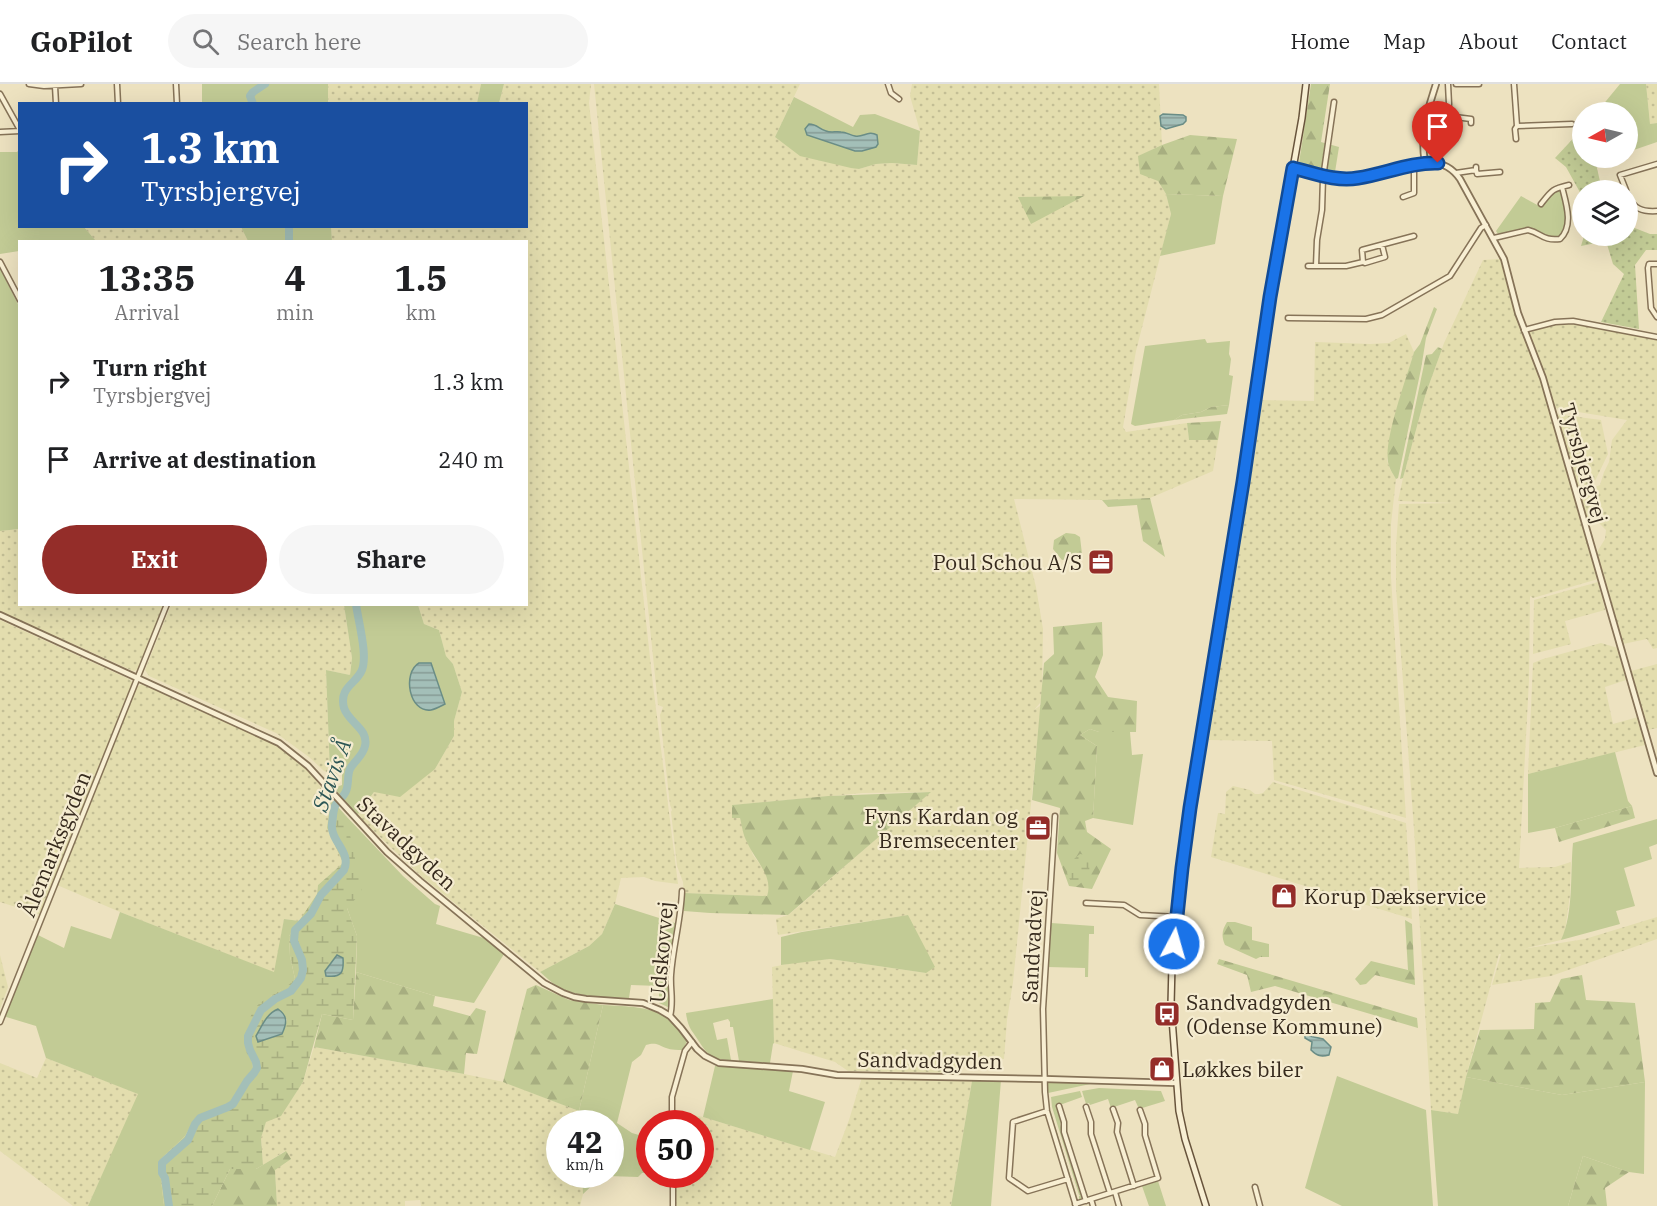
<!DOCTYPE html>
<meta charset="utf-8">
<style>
body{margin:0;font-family:"IBM Plex Serif",serif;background:#f6f6f6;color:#202124;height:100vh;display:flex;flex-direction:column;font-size:22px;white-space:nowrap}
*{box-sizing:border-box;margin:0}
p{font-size:20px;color:#757577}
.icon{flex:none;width:33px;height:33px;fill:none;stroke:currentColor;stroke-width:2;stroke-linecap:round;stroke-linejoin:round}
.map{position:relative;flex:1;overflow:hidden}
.drawer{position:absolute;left:18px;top:156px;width:510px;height:366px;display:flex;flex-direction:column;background:#fff;border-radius:0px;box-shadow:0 6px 24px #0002}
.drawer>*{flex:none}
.guide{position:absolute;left:18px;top:18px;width:510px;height:126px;border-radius:0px;box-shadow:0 6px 24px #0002;background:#1a4fa0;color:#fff;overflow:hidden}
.needle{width:39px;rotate:262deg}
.buttons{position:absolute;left:1572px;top:18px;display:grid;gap:12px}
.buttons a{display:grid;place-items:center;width:66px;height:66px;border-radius:50%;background:#fff;box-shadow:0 6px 24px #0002;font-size:30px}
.speed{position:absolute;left:546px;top:1026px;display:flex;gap:12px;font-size:30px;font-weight:700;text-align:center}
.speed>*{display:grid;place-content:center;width:78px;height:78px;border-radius:50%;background:#fff;box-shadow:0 6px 24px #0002;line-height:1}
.speed small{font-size:15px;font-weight:400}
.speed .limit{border:9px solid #d22;background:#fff;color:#111}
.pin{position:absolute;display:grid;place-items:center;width:51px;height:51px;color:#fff;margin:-62px -26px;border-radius:50% 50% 50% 0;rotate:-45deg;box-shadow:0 0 6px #0007}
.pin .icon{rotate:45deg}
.me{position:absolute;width:66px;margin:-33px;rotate:6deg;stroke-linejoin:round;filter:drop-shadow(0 0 4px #0008)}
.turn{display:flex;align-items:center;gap:21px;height:126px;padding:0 24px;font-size:27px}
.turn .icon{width:78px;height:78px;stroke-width:2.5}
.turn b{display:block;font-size:42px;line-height:51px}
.eta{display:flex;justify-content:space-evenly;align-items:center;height:102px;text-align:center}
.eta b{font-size:36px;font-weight:800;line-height:42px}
.primary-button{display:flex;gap:12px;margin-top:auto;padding:12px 24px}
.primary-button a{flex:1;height:69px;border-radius:36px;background:#942d29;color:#fff;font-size:24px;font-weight:800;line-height:69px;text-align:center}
.primary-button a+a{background:#f6f6f6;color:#202124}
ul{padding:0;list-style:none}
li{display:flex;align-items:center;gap:18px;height:78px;padding:0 24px}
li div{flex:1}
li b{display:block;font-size:22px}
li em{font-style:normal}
header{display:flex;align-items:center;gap:36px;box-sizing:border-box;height:84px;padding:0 30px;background:#fff;border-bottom:2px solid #e0e0e0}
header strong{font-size:28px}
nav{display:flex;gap:33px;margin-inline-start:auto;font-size:21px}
.search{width:420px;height:54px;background:#f6f6f6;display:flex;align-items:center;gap:15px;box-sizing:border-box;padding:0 21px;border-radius:33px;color:#757577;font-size:22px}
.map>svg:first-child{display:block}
.farmland{fill:url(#farmland-dots)}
.grass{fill:#c2cb95}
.forest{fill:url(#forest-firs)}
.wetland{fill:url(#wetland-marsh);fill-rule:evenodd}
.park{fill:url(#park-dots)}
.water{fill:url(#water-rules);stroke:#6a8d86;stroke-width:1.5}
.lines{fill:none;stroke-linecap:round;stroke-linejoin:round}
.river{stroke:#a3bfb8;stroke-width:8}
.minor-casing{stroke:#867358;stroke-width:7}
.tertiary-casing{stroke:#867358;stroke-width:8}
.secondary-casing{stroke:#68543c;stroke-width:8}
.minor{stroke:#f8efd3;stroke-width:4}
.tertiary{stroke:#f8efd3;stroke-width:4.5}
.secondary{stroke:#f8efd3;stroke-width:5}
.route-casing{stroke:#114b97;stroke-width:15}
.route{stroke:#1a73e8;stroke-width:10}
.labels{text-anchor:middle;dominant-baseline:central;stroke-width:4.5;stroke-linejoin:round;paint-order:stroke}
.street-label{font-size:21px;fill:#362a1d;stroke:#f5ecd0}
.poi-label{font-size:21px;fill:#362a1d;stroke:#f5ecd0;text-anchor:start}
.water-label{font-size:22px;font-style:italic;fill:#2c5655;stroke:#f5ecd0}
</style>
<header>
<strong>GoPilot</strong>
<div class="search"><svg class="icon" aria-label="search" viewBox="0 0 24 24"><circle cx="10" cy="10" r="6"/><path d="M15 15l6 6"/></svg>Search here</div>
<nav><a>Home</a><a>Map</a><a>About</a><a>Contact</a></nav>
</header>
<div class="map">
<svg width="1657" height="1122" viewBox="0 0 1657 1122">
<defs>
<pattern id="farmland-dots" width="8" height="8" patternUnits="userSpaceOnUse" patternTransform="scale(1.5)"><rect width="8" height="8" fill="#e3ddae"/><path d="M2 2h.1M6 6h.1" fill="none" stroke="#c3be95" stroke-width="1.8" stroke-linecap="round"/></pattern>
<pattern id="forest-firs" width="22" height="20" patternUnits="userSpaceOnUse" patternTransform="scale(1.5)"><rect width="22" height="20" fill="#c2cb95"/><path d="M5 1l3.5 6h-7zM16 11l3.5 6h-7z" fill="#a7ae80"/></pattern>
<pattern id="wetland-marsh" width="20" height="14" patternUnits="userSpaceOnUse" patternTransform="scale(1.5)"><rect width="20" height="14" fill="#c2cb95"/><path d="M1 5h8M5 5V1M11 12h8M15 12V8" fill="none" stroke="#a7ae80"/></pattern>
<pattern id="park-dots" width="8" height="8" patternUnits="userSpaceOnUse" patternTransform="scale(1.5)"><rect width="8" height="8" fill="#c2cb95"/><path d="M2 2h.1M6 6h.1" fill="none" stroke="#a7ae80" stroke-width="1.8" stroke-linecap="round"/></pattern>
<pattern id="water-rules" width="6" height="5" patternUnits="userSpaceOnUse" patternTransform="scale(1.5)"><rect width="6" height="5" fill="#a3bfb8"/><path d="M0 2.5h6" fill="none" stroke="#869b95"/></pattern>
</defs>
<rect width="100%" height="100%" fill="#ede2c0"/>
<path class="farmland" d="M328 0H481L477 19 328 20Z
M504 0H591L589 19 653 601 678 800 655 797 644 793 621 794 615 820 602 850 589 862 540 888 422 793 357 731 374 708 435 685 454 652V637L462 608 453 580 446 572 439 546 424 540 418 521 526 520V158L332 157 331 143 526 142V20L499 19Z
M594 0H800L775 53 859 85 876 80 892 79 917 81 920 47 910 12 912 0H1159L1162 61 1139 72 1158 97 1166 110 1171 130 1136 267 1123 343 1126 348 1187 339 1189 356H1218L1213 387 1150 414 1102 416 1014 415 1036 503 1043 545 1042 612 1040 619 1034 626 1041 621 1013 898 1007 936 1004 975 982 973 966 974 959 980 956 989 848 987 835 978 774 959 772 883 798 878 830 875 926 889 908 831 778 851 776 835 788 831 798 823 930 708 863 709 733 721 740 734 753 771 765 787 770 804 767 812 684 809 683 798 677 782 671 728 672 726 670 721 660 631 663 623 658 621Z
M1646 0H1657V39L1650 40Z
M84 143H241L248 157H96Z
M1500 175 1512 219 1534 273 1598 495 1533 514 1530 512 1529 596 1519 784 1555 783 1571 778 1570 811 1565 847 1561 856 1523 865 1585 855 1657 833V855L1551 892 1492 901 1501 870H1499L1466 993 1458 1030 1431 1026 1414 745 1396 504V462L1399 420 1456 419 1398 417 1403 394 1426 309 1444 259 1483 176Z
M1561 239 1587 241 1657 256V564L1653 565 1647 555 1623 560 1597 468 1605 455 1606 446 1599 439 1588 438 1580 409 1600 401 1604 388 1609 378 1612 356 1627 336 1554 324 1538 272 1528 248Z
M1406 250 1414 268 1393 340 1387 376 1390 385 1396 395 1391 440V493L1406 734 1274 696 1272 657 1209 656 1212 616 1236 481 1242 433 1255 369 1261 316 1314 317 1315 258 1370 260 1389 259Z
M1555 330 1601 336 1608 370 1594 399 1577 403Z
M19 445 20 520 166 521 139 585 133 587 0 527V447Z
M1598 498 1605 526 1565 537 1571 560 1533 570 1534 516Z
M171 521H344L352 574 350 591 326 586 330 689 324 687 309 673 276 649 149 592 145 586Z
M0 536 129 595 134 600 41 831 0 818Z
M1601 559 1618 564 1626 596 1605 603 1613 640 1638 633 1645 661 1528 690 1533 579 1543 575Z
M1657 580V644L1648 646 1631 587Z
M143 600 202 628 262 652 295 674 304 682 331 715 327 744 343 779 318 801 317 810 300 837 284 835 275 889 120 828 57 801 136 605 138 602Z
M1273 698 1406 739 1412 835 1211 773 1218 729 1225 730 1226 708 1233 702 1250 706 1255 710H1259L1263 709Z
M0 871 8 903 0 925Z
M314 963 464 990 504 998 579 1027V1039L560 1040V1090L582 1091 583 1110 580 1122H421L420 1116 405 1117V1122H277L275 1086 285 1067 263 1081 261 1054 266 1037 281 1031 303 998Z
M46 974 139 1010 88 1122H73L0 1067V979L37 994Z
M862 993 972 997 951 1122H676L675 1091 700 1090V1040L674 1039 673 1031 682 1029 703 1033 835 1073 849 1036Z"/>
<path class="grass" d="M202 0H328V19H202Z
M481 0H504L499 19H477Z
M1620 0H1646L1650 40 1657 39V58L1628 68V28H1597Z
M794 13 853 43 860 31 875 30 920 47 917 81 892 79 876 80 859 85 851 84 800 72 775 53Z
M19 66 20 142 84 143 96 157 20 158 19 167 0 170V68H17Z
M1559 106C1568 119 1568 139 1561 152H1548L1532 144 1498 150 1496 147 1521 112 1541 123 1555 107Z
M1166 110 1223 112 1215 160 1160 172 1171 130Z
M241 143H331L332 157H248Z
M0 184 19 222V445L0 447Z
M1205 255 1207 259 1230 257 1229 270 1231 275 1229 291 1233 292 1229 321 1211 323 1201 328 1182 331 1174 336 1135 342 1131 340 1145 262Z
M344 521H418L424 540 439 546 446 572 453 580 462 608 454 637V652L435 685 400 713 374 708 357 731 334 704 342 701V690L330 689 326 586 350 591 352 574Z
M1090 645 1099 648H1130L1132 671 1143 670 1133 741 1093 734 1097 662 1080 651Z
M1615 668 1628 717 1632 722 1555 744 1528 749V690Z
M346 732 403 792 435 820 440 822 436 840 487 855 504 870 474 919 435 912 356 888 357 852 347 824Z
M1657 735V760L1649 763 1652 775 1624 784 1635 822 1616 827 1620 840 1561 856C1574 829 1570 789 1573 759Z
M615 820 678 840 669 883 670 924 659 919V902L631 901 629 914C605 913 580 914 558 903 552 899 546 893 540 888L589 862 602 850Z
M120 828 274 888 284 835 300 837 289 852 290 872 295 895 289 902 271 912 251 973 253 984 231 1019 194 1037 185 1052 161 1075 158 1087 161 1095 164 1122H88L138 1010 46 974 36 942 3 932 38 851 64 864 71 842 111 855Z
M908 831 935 883 926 889 830 875 781 881V853L802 848Z
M1051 839 1094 842V850H1089L1088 893H1085V884L1048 883Z
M773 915 774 959 773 960 770 979 739 977 733 943H730V938L728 935 713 939 717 956 727 954 731 976C714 976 709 973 700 959 692 946 688 945 686 929Z
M603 921C639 923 668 922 687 957L683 966C678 966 671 966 666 964 658 961 656 958 646 961L641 971 632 978 617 1039 632 1049 649 1054V1089H642L638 1093 608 1092 598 1096 583 1110 582 1091 610 1090V1040L579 1039V1027Z
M715 982 793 987 789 1007 825 1018 810 1066 703 1033Z
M1337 992 1426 1026 1433 1122H1342L1305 1104Z
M1466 993 1562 1011 1645 998 1644 1090 1629 1088 1583 1072 1568 1122H1438L1431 1026 1458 1030Z
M1001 996 991 1122H951L972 997Z
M1051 997 1095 999 1048 1009 1050 1026 1078 1116 1076 1114 1049 1028 1047 1003V1000Z
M1099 1004 1161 1007 1165 1017 1139 1025 1135 1016 1111 1024 1108 1015 1090 1021 1089 1019 1086 1020 1082 1007Z
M1080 1007 1082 1013 1057 1022 1062 1037 1060 1040 1083 1114 1079 1116V1112H1081L1079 1111 1052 1023 1051 1013Z
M1158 1097 1166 1122H1149L1142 1102Z"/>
<path class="forest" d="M1311 0H1330L1321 58 1339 63 1335 88 1299 79Z
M1190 51 1237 55 1223 112 1166 110 1158 97 1140 90 1138 72 1162 61Z
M1084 112 1031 140 1018 113Z
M1434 223 1437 225 1426 254 1421 285 1398 394 1396 395C1393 390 1389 384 1388 378 1384 354 1407 293 1414 268L1420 260Z
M1438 263 1442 265 1426 309 1403 394 1400 395 1426 271 1432 270Z
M1229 321 1227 330 1174 336 1182 331 1201 328 1211 323Z
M1221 337 1218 356H1189L1187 339Z
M1150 414 1165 473 1143 457 1137 421 1108 423 1102 416Z
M1066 449 1075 450 1080 453 1082 470 1077 474 1062 476 1053 465 1054 456Z
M1102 538 1103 571 1095 593 1108 613 1137 617 1136 648H1099L1090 645 1080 651 1097 662 1093 734 1085 737 1087 748 1111 765 1092 805 1069 802 1057 769 1060 724 1032 716 1044 579 1054 570 1053 543Z
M931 708 788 831 710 829 684 827V809L767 812C774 792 754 775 747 758 743 751 742 742 740 734H732V721L828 712Z
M1632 722 1635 734 1559 758 1555 744Z
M1405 836 1412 840 1415 901 1375 891 1366 900 1360 901 1355 895 1371 877 1408 886Z
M1227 838H1235L1252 843V856L1269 860V873H1260L1256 875 1225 861C1221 852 1222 846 1227 838Z
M1219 875 1417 934 1418 944 1275 902 1251 908 1247 891 1217 880Z
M356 888 435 912 433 922 470 932 476 924 486 927 477 970 466 969 464 990 314 963 322 930 353 936Z
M1582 891 1586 916 1635 919 1645 998 1562 1011 1466 993 1480 946 1534 945 1535 919 1550 918 1561 895Z
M536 901 569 916 603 921 579 1027 503 998 527 905Z
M286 1067 291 1075 275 1086 277 1122H212L230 1085H256Z
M1583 1072 1629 1088 1605 1104 1607 1122H1568Z"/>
<path class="wetland" d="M331 715 346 732 362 808 347 824 357 852 353 936 322 930 303 998 281 1032 266 1038 261 1054 263 1081 256 1085H230L212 1122H164L161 1095 158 1087 161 1075 185 1052 194 1037 231 1019 253 984 251 973 245 968C244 953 248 928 260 919 272 910 285 906 295 895L290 872 289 852 317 810 318 801 343 779 327 744ZM280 926 287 936 282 950 261 957Z
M1080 770 1086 771C1093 784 1089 794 1077 802L1072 800 1067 789 1074 775Z"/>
<path class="park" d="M1582 45V74H1600L1601 77 1596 80 1602 106H1582V112L1566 83 1555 74Z
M1634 126 1636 128 1632 143 1650 150H1657V166H1646L1635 181 1639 245 1601 238 1624 190 1613 180 1606 157 1581 162 1584 152H1628V132Z"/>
<path class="water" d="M1163 30 1183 31 1186 33V37L1183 40 1166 45 1161 42 1160 32Z
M809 40C817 40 819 45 826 47 831 49 836 47 841 48 846 48 850 51 855 52 863 54 868 46 877 51L878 60 876 63 862 67H855L807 51 805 45Z
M419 579H431L445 620C441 622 436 625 431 626 409 629 402 589 419 579Z
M337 871 343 874C344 888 342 894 326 892L325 887Z
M278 925C288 932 287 939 282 950L258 958 256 952C262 942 266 930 278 925Z
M1305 945H1308L1310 952 1323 955 1331 963 1329 971C1321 973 1317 972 1311 966L1312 958 1305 954Z"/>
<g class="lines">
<path class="river" d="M253 20 250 12 253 8 265 0
M289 158V142
M169 1122 165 1094 162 1089V1079L188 1056 195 1040 200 1034 228 1023 233 1020 247 997 254 989 257 984 256 978 250 966 248 959V952L261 926 275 915 291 907 301 894 303 886 302 876 294 857 295 846 311 830 321 811 344 786C352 768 330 757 332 740 333 734 333 727 335 722 338 716 344 713 346 707 349 701 347 691 350 685 354 677 363 672 365 662 369 645 349 639 344 624 339 604 354 601 361 588 369 574 358 537 356 520"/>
<defs>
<path id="minor" d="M29 0 44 2 81 0
M117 0 118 20
M176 0 177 20
M888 0 891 9 899 15
M1456 0H1479
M1514 0 1517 42 1572 40
M55 2 56 20
M0 10 20 46
M1447 32 1471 35V39
M0 48 20 47
M1424 48 1445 53 1449 20 1448 0
M1516 55 1515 45 1517 42
M1476 86 1477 90 1500 88
M1456 89 1476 86V83
M1626 106 1620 91 1657 80
M1628 111C1633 125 1643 128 1657 127
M1403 113 1414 109V83
M1541 120C1552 106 1552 105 1569 101
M1494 154 1528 146C1542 149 1542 157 1560 155 1574 142 1566 119 1562 103
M0 178 20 216
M1363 178 1362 166 1414 152
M1657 180H1649L1648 184 1651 224 1657 233
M1308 182H1346L1363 178 1365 179 1385 173 1382 161
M1316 182 1317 156 1322 126 1323 94 1334 18
M1288 234 1366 235 1382 231 1450 192 1481 144 1486 141
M1524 246 1555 238 1573 237 1657 253
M1055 732 1043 925 1045 1008 1047 1027 1076 1122
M1086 819 1124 821 1140 831 1177 833
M670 932C674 918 670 905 671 891 673 862 681 836 682 807
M0 938 167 520
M1059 1022 1064 1038V1048L1086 1117
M1086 1023 1091 1038V1050L1110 1109
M1113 1025 1118 1039 1117 1048 1134 1102
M1047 1027 1013 1038 1009 1094 1028 1107 1068 1095
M672 1040V1013L685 967 692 958
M673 1090V1122
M1255 1103 1260 1122
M1115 1108 1119 1122
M1091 1115 1093 1122
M1075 1120 1158 1094 1145 1051V1040L1140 1026"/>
<path id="tertiary" d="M1425 80C1420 46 1426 32 1436 0
M1293 84 1333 93 1352 95 1432 79C1444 79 1453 85 1460 95L1504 175 1518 229 1543 294 1657 689
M0 531 279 659 308 682 387 768 420 797 544 899 563 909 574 913 586 915 643 919 660 926 670 932 681 944 697 965 705 972 719 979 802 985 837 991 1044 995 1176 999"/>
<path id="secondary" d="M1206 1122 1185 1055 1179 1027 1171 921 1172 880 1186 751 1235 449 1270 213 1302 34 1306 0"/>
</defs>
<use href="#minor" class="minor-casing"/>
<use href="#tertiary" class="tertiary-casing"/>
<use href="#secondary" class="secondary-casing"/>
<use href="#minor" class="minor"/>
<use href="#tertiary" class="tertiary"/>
<use href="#secondary" class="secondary"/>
</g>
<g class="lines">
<defs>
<path id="route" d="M1174 860 1182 784 1190 724 1243 398 1270 213 1293 84C1314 89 1336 98 1358 94 1384 90 1412 78 1438 79"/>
</defs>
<use href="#route" class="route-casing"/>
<use href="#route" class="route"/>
</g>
<defs>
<symbol id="office-square" viewBox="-11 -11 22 22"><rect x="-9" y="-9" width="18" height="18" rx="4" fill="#942d29" stroke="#f5ecd0"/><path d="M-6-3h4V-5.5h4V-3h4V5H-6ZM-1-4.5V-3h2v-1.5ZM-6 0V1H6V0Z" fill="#fff"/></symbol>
<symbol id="shop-square" viewBox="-11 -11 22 22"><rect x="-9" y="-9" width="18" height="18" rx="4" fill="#942d29" stroke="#f5ecd0"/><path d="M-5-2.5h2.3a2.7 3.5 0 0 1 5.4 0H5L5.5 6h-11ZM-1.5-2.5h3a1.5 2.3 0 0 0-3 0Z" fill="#fff"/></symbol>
<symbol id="bus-square" viewBox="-11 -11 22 22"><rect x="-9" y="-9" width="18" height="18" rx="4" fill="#942d29" stroke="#f5ecd0"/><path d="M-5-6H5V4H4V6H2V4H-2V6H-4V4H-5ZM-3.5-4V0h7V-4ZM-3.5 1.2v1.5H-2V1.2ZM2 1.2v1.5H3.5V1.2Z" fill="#fff"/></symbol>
</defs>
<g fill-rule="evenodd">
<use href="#office-square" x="1086" y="463" width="30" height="30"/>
<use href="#office-square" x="1023" y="729" width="30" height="30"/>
<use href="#shop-square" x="1269" y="797" width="30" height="30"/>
<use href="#bus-square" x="1152" y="915" width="30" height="30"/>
<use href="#shop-square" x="1147" y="970" width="30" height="30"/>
</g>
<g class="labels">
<g class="street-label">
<text transform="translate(1584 379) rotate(74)">Tyrsbjergvej</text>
<text transform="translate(407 759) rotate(43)">Stavadgyden</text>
<text transform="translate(55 760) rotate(-68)">Ålemarksgyden</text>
<text transform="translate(1032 862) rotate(-87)">Sandvadvej</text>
<text transform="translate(661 868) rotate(-85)">Udskovvej</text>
<text transform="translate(930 976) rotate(1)">Sandvadgyden</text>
</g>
<g class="poi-label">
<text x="1082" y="478" text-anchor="end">Poul Schou A/S</text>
<text x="1018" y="732" text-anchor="end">Fyns Kardan og<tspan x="1018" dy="24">Bremsecenter</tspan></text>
<text x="1304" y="812">Korup Dækservice</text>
<text x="1186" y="918">Sandvadgyden<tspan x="1186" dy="24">(Odense Kommune)</tspan></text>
<text x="1182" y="985">Løkkes biler</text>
</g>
<g class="water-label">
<text transform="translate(331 691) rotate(-70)">Stavis Å</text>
</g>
</g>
</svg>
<div class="buttons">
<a><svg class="needle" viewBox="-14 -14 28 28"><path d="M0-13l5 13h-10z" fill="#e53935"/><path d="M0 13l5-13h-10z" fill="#757577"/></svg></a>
<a><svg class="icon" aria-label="layers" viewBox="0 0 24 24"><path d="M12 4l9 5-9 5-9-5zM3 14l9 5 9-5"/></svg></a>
</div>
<div class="speed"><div>42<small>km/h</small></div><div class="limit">50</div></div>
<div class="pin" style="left:1438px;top:79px;background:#d93025"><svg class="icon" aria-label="arrive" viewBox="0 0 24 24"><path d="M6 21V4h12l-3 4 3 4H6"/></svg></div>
<svg class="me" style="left:1174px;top:860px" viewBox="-20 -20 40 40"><circle r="17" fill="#1a73e8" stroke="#fff" stroke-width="3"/><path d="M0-11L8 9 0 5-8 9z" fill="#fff"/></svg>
<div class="guide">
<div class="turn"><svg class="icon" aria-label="right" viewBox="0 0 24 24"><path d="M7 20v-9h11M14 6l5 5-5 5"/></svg><div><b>1.3 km</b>Tyrsbjergvej</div></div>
</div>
<section class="drawer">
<div class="eta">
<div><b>13:35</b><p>Arrival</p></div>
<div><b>4</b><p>min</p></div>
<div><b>1.5</b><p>km</p></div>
</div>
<ul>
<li><svg class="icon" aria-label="right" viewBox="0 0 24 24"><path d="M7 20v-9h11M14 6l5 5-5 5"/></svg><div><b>Turn right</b><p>Tyrsbjergvej</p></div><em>1.3 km</em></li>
<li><svg class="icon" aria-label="arrive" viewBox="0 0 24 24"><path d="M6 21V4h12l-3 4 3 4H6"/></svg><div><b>Arrive at destination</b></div><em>240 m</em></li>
</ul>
<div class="primary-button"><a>Exit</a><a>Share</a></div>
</section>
</div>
